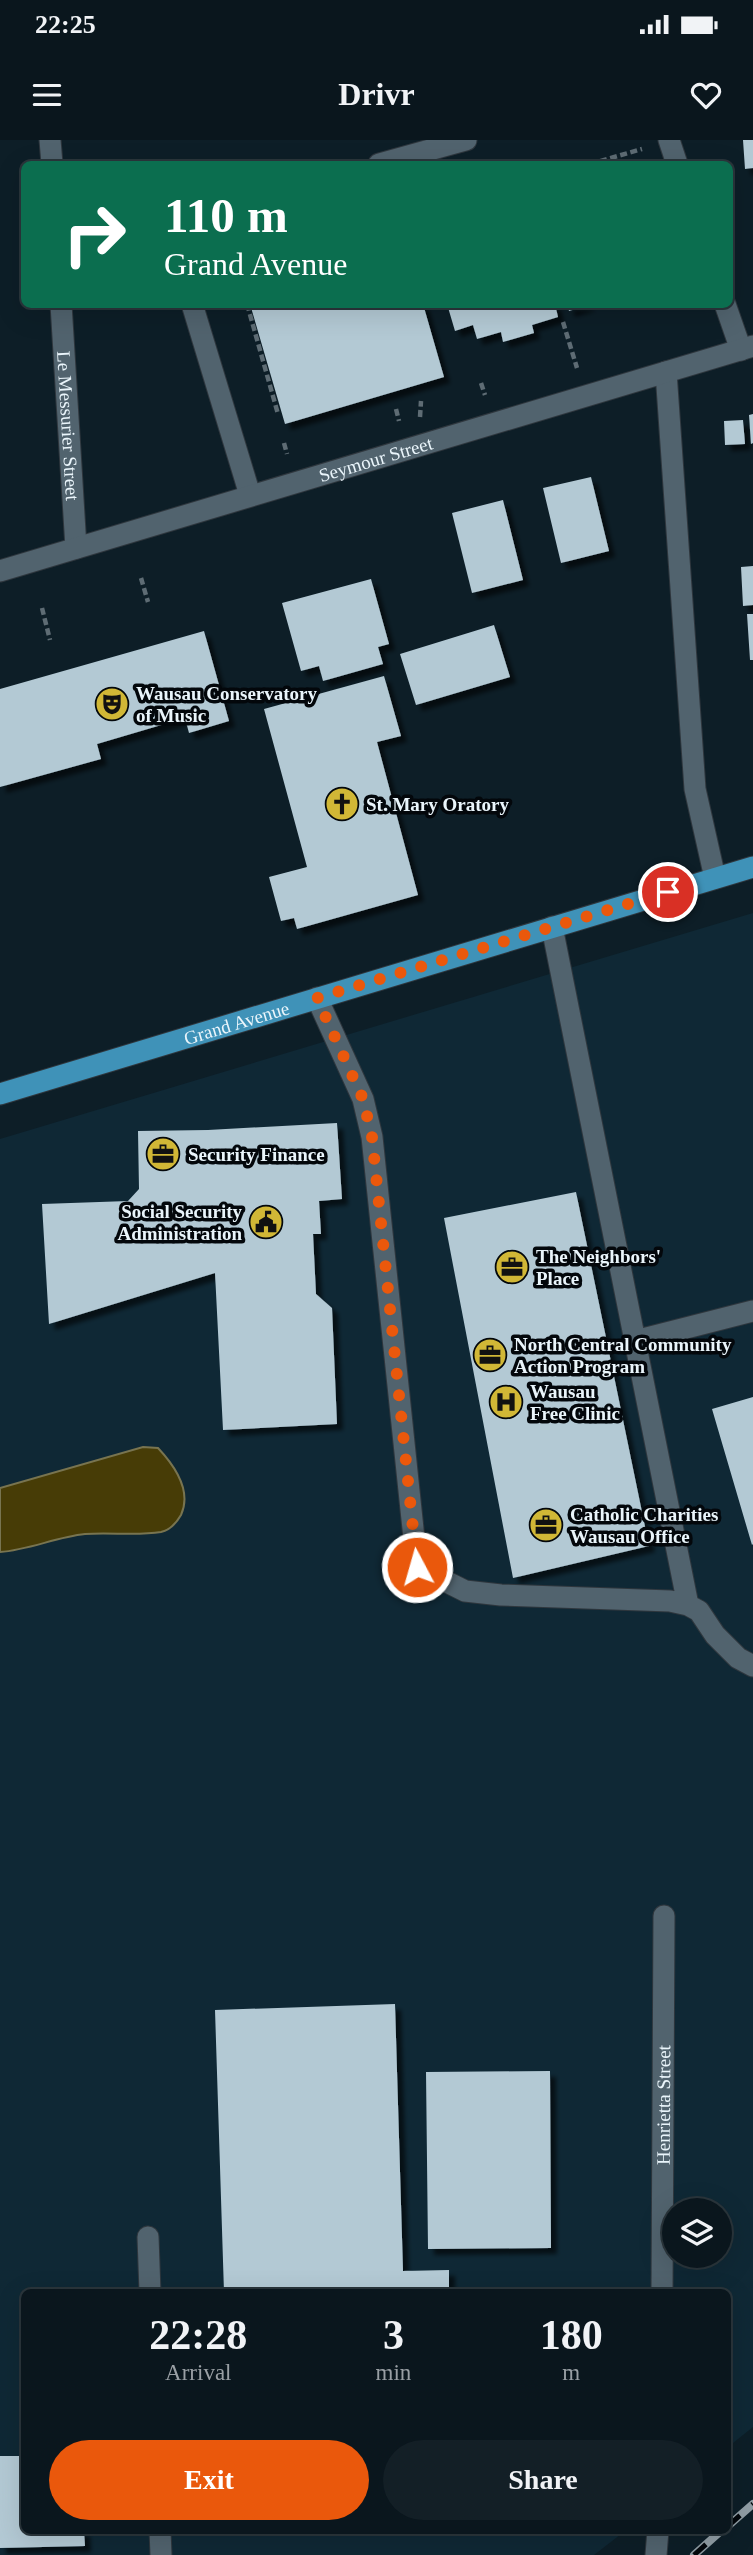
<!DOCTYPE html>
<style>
body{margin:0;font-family:Georgia,serif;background:#131f26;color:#f1f3f6;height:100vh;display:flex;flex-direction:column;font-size:26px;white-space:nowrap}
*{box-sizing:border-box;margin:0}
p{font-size:23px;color:#999fa4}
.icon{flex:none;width:38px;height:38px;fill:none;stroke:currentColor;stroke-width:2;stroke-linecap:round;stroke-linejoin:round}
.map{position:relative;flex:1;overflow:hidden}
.details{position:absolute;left:21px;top:2149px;width:710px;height:245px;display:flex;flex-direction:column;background:#0a161d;border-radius:10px;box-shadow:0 7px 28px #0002,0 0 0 2px #2a353b}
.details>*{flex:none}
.banner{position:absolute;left:21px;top:21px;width:712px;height:147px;border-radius:10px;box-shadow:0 7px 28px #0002,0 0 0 2px #2a353b;background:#0b6e4f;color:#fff;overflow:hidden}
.controls{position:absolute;left:662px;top:2058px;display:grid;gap:14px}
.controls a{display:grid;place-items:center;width:70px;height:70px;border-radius:50%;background:#0a161d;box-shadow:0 7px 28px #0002,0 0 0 2px #2a353b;font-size:35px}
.pin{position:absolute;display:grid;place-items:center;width:60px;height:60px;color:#fff;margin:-30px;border:4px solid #fff;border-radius:50%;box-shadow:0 2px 7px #0007}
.me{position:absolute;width:77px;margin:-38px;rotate:354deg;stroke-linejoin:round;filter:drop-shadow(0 0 5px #0008)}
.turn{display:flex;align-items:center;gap:24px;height:147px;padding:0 28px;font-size:32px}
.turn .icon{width:91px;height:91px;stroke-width:2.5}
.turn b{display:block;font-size:49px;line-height:60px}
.eta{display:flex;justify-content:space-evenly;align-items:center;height:119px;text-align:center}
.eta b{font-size:42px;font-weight:700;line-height:49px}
.button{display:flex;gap:14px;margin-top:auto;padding:14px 28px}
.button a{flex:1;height:80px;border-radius:42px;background:#ea580c;color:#fff;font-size:28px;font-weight:700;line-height:80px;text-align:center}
.button a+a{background:#131f26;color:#f1f3f6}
.status{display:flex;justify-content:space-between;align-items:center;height:49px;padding:0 35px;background:#0a161d;direction:ltr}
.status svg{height:19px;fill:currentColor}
header{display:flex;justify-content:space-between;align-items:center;height:91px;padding:0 28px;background:#0a161d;font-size:32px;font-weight:700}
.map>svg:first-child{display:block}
.built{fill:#0f2835;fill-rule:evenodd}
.water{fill:#473c06;stroke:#787450;stroke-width:2}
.building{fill:#b3c9d4;filter:url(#shadow)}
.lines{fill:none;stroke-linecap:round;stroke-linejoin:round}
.service-casing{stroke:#2f373e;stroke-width:23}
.minor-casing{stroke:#2f373e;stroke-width:23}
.primary-casing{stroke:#2f373e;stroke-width:23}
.path{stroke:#5e6c74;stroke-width:4.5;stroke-dasharray:7 3.5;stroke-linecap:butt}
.service{stroke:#51636e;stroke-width:21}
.minor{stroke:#51636e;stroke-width:21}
.primary{stroke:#3f92b8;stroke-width:21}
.rail-casing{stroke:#909da4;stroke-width:8}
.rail{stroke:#03070b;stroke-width:5;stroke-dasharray:16;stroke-linecap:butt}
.route{stroke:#ea580c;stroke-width:12;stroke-dasharray:0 21.6}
.labels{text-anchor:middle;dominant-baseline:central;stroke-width:7;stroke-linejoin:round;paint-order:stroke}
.street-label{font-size:19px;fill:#eaf5fb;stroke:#03070b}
.poi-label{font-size:19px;font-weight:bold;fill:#eaf5fb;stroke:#03070b;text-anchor:start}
</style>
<div class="status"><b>22:25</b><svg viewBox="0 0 49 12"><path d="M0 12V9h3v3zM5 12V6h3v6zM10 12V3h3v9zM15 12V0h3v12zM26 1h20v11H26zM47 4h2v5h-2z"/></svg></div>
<header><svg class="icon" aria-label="menu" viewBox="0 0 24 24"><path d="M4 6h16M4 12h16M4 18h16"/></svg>Drivr<svg class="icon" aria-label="heart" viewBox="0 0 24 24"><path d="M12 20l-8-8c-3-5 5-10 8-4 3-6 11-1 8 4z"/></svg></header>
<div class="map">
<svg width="753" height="2415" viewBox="0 0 753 2415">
<defs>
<filter id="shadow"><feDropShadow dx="6" dy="6" stdDeviation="2" flood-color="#0009"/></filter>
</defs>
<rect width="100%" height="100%" fill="#0d1e27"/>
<path class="built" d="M753 773V2287L728 2307V2152H24V2390L625 2391 594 2415H0V999ZM674 2070H719V2116H674Z"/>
<path class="water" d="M143 1307 158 1308C174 1325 192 1351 181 1375 177 1382 170 1390 161 1392 137 1396 110 1392 85 1394 56 1397 29 1410 0 1412V1348Z"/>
<path class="building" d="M743 0H753V28L745 29Z
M250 164H423L444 237 285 284Z
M447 164H555L558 177 532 185 534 193 503 202 501 192 477 199 473 185 455 191Z
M567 164H589V165L569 171Z
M753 274V303L751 304 749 275Z
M743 280 745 304 725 305 724 281Z
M591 337 609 411 561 423 543 348Z
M503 360 523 440 472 453 452 373Z
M753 426V465L743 466 741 427Z
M371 439 389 504 378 507 383 524 323 541 319 526 301 531 282 463Z
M747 474H753V520H750Z
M494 485 510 537 416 565 400 514Z
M204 491 229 581 189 593 185 578 97 604 101 619 0 647V549Z
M384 536 401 596 377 602 418 755 297 789 294 778 281 781 269 737 307 727 264 569Z
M337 983 342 1059 319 1061 321 1094H313L316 1154 332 1168 337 1284 223 1290 215 1133 49 1184 42 1064 128 1061 139 1049 138 991 208 990Z
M576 1052 649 1406 513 1438 444 1078Z
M753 1257V1404L752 1405 712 1269Z
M395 1864 403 2131 449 2130V2152H224L215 1870Z
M550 1931 551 2108 428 2109 426 1932Z
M0 2316H24V2390H84L85 2406 0 2408Z"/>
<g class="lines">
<defs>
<path id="service" d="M669 0 677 24
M379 24 466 0
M192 164 250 355
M725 164 741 210
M666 232 695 649 715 738
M552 787 688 1465
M317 858 363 959 372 997 417 1427 465 1451 501 1455 670 1461 688 1465 699 1471 715 1495 738 1518 753 1526
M635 1201 753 1171"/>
<g id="minor">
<path d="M50 0 52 24"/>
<path id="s1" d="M61 164 76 408"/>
<path id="s2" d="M0 431 753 206"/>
<path d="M148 2097 150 2152"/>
<path id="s3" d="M662 2152 664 1776"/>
<path d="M160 2390 161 2415"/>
<path d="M656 2415 658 2390"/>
</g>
<g id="primary">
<path id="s4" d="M0 954 753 727"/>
</g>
</defs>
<use href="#service" class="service-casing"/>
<use href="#minor" class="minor-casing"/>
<use href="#primary" class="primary-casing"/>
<path class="path" d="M590 24 642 9
M247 164 278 274
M563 182 577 228
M481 243 485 255
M396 269 399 281
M420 277 421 261
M284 303 287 314
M141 438 148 462
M42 468 50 500"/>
<use href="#service" class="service"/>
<use href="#minor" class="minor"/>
<use href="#primary" class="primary"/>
<defs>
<path id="rail" d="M728 2386 753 2364
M694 2415 722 2390"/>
</defs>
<use href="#rail" class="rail-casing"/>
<use href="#rail" class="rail"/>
</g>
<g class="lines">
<path class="route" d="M417 1427 372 997 363 959 317 858 668 752"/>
</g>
<defs>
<symbol id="theatre-disc" viewBox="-11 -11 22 22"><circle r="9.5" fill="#d1b736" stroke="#03070b"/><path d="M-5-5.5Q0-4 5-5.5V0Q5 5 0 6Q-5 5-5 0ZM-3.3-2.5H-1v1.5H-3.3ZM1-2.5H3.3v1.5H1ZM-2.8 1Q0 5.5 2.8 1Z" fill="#111"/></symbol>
<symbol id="church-disc" viewBox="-11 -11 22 22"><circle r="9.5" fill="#d1b736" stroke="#03070b"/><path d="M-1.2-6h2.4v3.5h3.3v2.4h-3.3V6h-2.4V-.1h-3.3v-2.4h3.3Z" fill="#111"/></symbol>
<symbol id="office-disc" viewBox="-11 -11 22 22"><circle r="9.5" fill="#d1b736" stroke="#03070b"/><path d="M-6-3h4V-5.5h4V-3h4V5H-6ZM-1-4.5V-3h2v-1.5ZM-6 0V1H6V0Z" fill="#111"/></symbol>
<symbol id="civic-disc" viewBox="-11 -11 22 22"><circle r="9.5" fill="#d1b736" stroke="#03070b"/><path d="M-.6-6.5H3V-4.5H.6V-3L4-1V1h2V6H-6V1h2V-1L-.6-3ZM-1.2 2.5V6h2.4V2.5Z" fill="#111"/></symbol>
<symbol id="hospital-disc" viewBox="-11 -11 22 22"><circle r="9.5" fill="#d1b736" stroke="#03070b"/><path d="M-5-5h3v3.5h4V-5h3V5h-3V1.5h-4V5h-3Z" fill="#111"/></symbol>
</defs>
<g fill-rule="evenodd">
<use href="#theatre-disc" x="93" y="545" width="38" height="38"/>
<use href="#church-disc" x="323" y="645" width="38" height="38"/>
<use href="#office-disc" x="144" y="995" width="38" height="38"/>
<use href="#civic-disc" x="247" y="1063" width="38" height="38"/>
<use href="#office-disc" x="493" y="1108" width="38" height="38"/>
<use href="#office-disc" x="471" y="1196" width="38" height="38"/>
<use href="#hospital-disc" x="487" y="1243" width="38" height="38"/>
<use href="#office-disc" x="527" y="1366" width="38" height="38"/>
</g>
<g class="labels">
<g class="street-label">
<text stroke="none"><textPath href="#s1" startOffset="122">Le Messurier Street</textPath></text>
<text stroke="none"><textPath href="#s2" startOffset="392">Seymour Street</textPath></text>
<text stroke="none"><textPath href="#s4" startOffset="247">Grand Avenue</textPath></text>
<text stroke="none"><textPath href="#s3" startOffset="187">Henrietta Street</textPath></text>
</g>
<g class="poi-label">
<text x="136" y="553">Wausau Conservatory<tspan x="136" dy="22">of Music</tspan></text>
<text x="366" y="664">St. Mary Oratory</text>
<text x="188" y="1014">Security Finance</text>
<text x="242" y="1071" text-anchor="end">Social Security<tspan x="242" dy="22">Administration</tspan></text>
<text x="536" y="1116">The Neighbors'<tspan x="536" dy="22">Place</tspan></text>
<text x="514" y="1204">North Central Community<tspan x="514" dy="22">Action Program</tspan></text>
<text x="530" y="1251">Wausau<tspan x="530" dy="22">Free Clinic</tspan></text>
<text x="570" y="1374">Catholic Charities<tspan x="570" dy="22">Wausau Office</tspan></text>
</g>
</g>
</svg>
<div class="controls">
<a><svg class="icon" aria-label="layers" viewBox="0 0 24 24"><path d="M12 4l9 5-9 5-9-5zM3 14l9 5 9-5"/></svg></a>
</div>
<div class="pin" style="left:668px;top:752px;background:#d93025"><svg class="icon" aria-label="arrive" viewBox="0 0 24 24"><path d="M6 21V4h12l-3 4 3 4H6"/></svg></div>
<svg class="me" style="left:417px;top:1427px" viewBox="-20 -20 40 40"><circle r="17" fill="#ea580c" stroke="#fff" stroke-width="3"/><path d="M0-11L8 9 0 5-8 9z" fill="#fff"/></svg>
<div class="banner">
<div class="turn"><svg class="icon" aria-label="right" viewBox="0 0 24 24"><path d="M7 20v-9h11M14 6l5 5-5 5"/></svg><div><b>110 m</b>Grand Avenue</div></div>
</div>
<section class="details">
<div class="eta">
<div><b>22:28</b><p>Arrival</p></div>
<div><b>3</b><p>min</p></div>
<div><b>180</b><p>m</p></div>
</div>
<div class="button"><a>Exit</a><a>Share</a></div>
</section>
</div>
